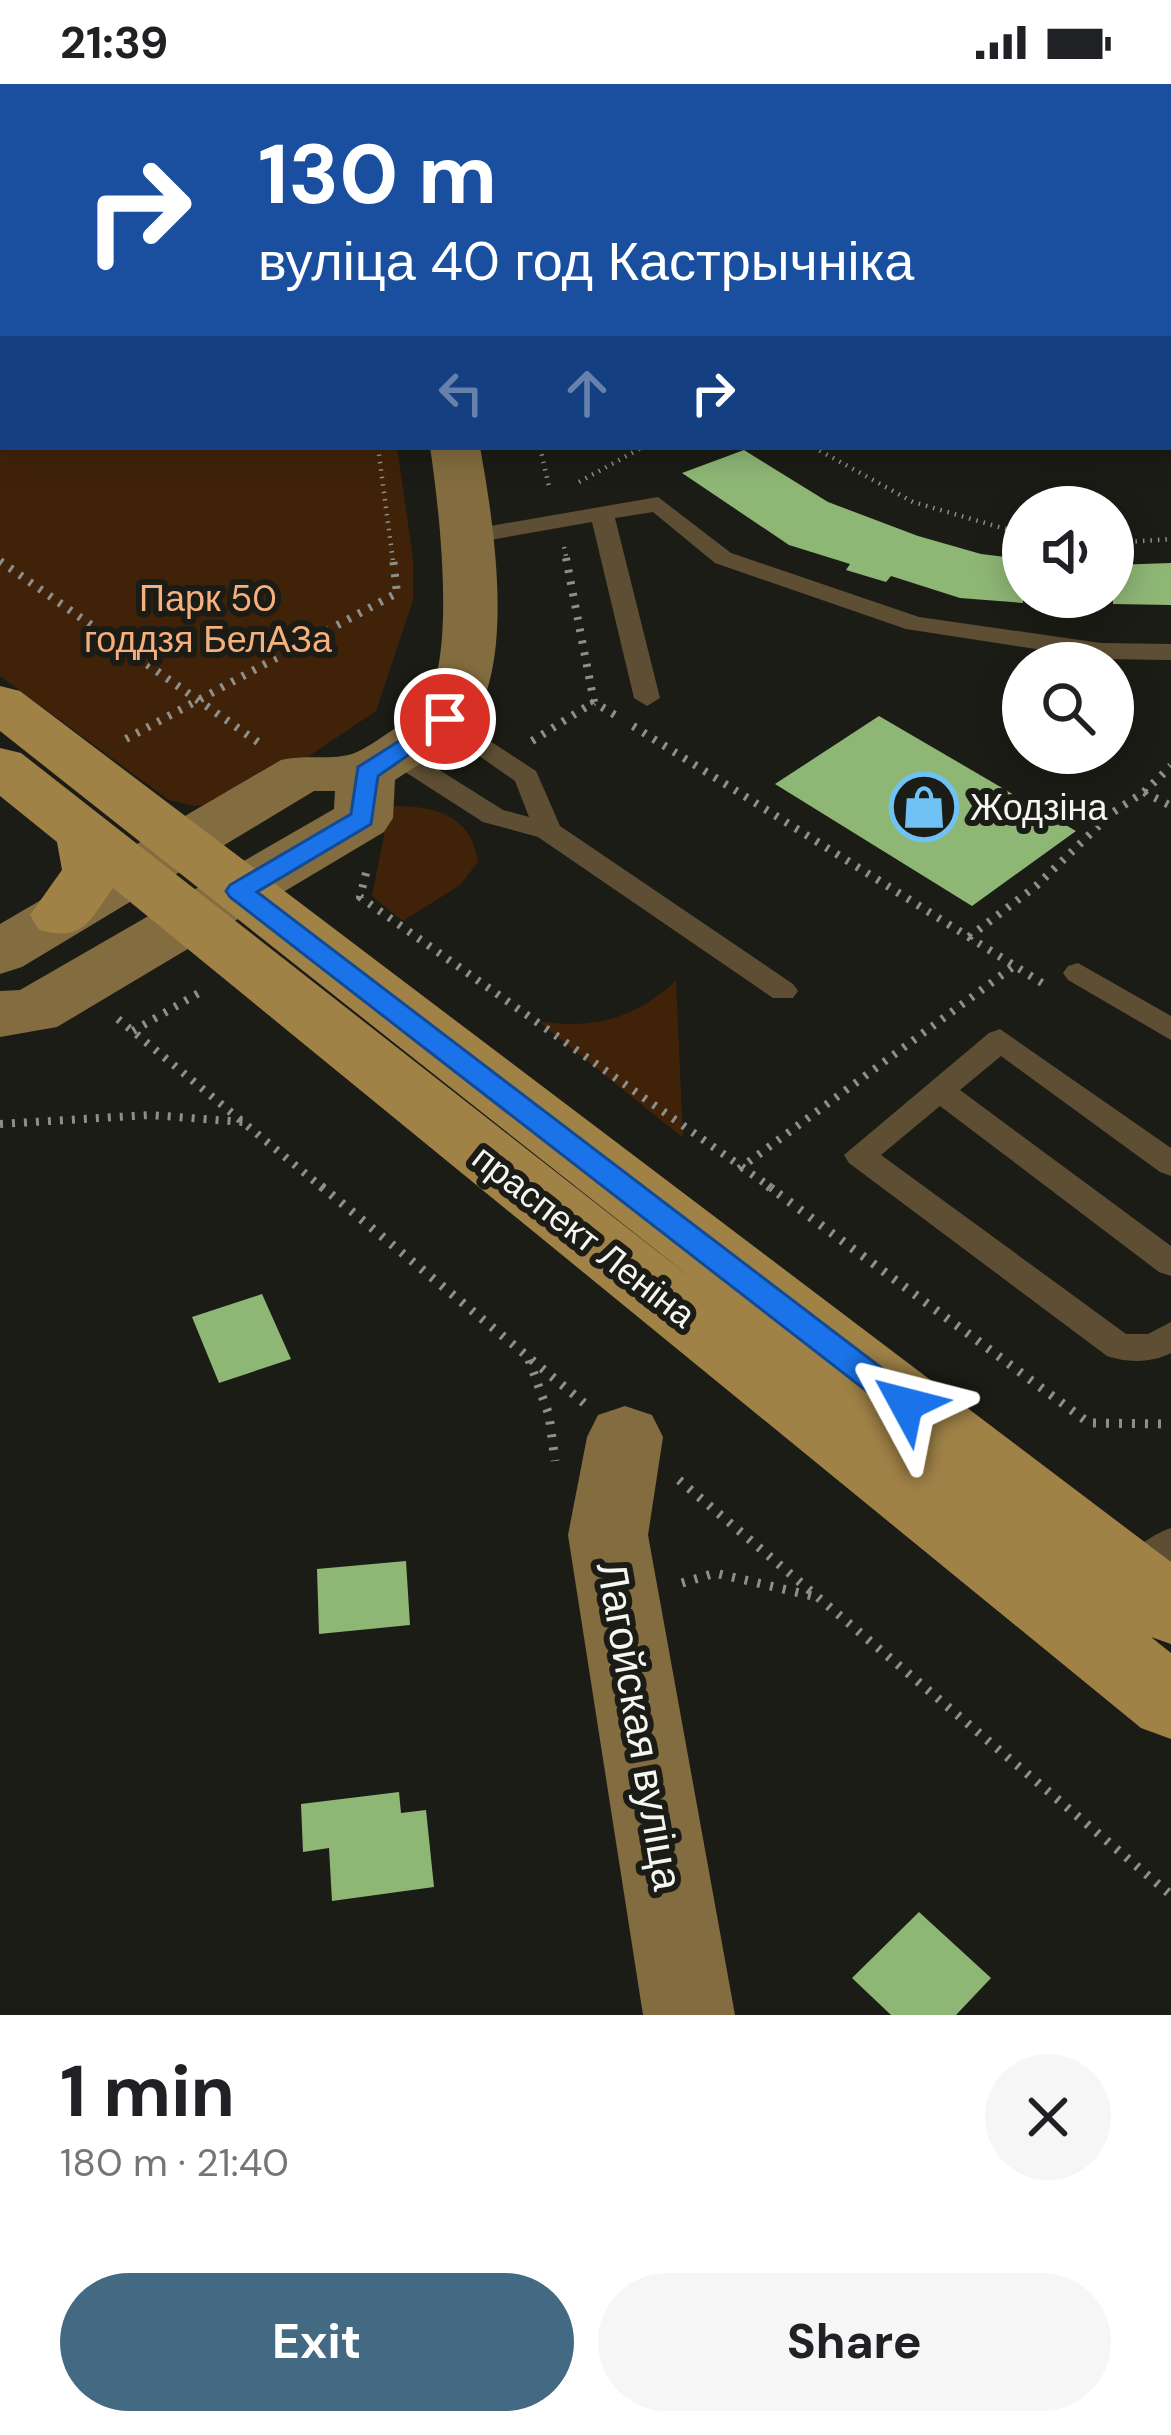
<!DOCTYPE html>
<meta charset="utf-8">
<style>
body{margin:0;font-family:"DM Sans",sans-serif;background:#f6f6f6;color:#202124;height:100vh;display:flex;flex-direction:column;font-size:45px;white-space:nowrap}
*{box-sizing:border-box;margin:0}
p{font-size:39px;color:#757577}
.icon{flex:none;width:66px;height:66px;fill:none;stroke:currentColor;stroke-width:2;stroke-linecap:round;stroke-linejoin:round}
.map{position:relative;height:1931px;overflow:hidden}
.panel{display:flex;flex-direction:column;background:#fff;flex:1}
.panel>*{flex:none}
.guide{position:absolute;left:0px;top:0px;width:1173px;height:366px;box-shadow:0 6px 30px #0003;background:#1a4fa0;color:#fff;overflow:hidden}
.tools{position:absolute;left:1002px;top:402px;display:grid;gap:24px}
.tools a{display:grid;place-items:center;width:132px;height:132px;border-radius:50%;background:#fff;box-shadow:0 6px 30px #0003;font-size:60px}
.pin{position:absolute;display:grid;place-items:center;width:102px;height:102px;color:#fff;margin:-51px;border:6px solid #fff;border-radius:50%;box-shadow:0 3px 12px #0007}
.me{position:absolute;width:132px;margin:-66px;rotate:308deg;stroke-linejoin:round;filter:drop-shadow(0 0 9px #0008)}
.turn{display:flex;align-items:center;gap:42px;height:252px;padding:0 60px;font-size:54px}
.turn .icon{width:156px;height:156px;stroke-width:2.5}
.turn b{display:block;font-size:84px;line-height:102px}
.lanes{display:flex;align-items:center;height:114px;padding:0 60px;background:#0003;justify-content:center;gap:60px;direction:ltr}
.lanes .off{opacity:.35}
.round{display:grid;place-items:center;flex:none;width:126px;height:126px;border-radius:63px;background:#f6f6f6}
.summary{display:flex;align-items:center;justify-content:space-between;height:204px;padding:0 60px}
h1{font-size:72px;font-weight:700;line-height:90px}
.primary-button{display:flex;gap:24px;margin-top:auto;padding:24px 60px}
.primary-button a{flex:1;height:138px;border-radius:72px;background:#446982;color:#fff;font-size:48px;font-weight:700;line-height:138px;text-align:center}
.primary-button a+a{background:#f6f6f6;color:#202124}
.status{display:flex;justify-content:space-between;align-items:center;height:84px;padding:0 60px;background:#fff;direction:ltr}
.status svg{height:33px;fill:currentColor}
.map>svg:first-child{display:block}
.green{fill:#402209}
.building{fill:#8eb775}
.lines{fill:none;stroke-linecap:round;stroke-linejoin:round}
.path-far2{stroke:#8f8f8a;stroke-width:4.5;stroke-dasharray:1.5 6;stroke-linecap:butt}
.path-far1{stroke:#8f8f8a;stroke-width:8;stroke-dasharray:3 9;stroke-linecap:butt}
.path{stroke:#8f8f8a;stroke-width:9;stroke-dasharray:3 10;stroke-linecap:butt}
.lane{fill:#5e4f34;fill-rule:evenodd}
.secondary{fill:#836c3f;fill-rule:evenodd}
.primary{fill:#a08247;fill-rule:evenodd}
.route{fill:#1a73e8;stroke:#114b97;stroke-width:3}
.labels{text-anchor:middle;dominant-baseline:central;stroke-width:12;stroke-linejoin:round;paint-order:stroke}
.park-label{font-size:36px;fill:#f5b07d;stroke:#1c1c16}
.poi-label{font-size:36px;fill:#f5f5f1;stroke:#1c1c16;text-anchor:start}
.street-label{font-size:36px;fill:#f5f5f1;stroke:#1c1c16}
.near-street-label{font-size:42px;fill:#f5f5f1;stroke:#1c1c16}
</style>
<div class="status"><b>21:39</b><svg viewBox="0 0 49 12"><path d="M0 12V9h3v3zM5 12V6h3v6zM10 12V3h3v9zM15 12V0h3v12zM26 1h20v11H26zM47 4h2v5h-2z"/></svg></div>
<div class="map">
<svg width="1171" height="1931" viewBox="0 0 1171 1931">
<rect width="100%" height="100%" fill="#1c1c16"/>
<path class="green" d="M0 0H343L3 3V363H397L413 474V516L376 627 263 703 219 719 194 722 169 716 0 592Z
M390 722C433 722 471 729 478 778L460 801 403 837 372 812Z
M676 897 683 1054 538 937C594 946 633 935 676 897Z"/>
<path class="building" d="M744 366 828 418 918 452 981 470 1023 475V519L960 514 891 492 886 498 846 486 850 480 789 461 682 389Z
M1171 479V521L1113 520V481Z
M879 632 1076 747 972 822 775 700Z
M262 1210 291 1275 219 1299 192 1233Z
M406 1477 410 1541 319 1550 317 1485Z
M399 1708 401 1729 426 1726 434 1803 332 1817 329 1764 303 1768 301 1720Z
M919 1828 991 1894 956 1931H891L852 1894Z"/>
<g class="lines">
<path class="path-far2" d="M378 363 393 477
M540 363 550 407
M813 363 913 418 1023 450
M579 398 643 363
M1113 459 1171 455
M564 463 567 477"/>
<path class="path-far1" d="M566 474 594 618 615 631
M0 477 262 661
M633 642 1042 899
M126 655 397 509 393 474
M532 657 594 618
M1144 708 1171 682
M366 789 360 813 773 1105
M969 853 1036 802 1112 729 1144 708 1171 722
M118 935 324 1105
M133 947 204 906
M0 1040 150 1031 243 1038
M739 1085 1014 882"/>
<path class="path" d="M321 1102 584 1319
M768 1102 1089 1339 1171 1340
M529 1276 549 1331 555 1377
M679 1396 1171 1811
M682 1499 715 1489 817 1513"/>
<path class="lane" d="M1082 0H1100L1102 3H1084Z
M1170 45H1171V57H1170Z
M658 413 731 469 919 533 1101 559 1171 560V576L1101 575 906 545 715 479 653 428 615 434 660 614 647 622 634 614 592 438 467 460 455 453 467 446Z
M444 627 536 687 560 742 793 900 798 907 793 914H773L538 753 483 738 385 675 381 669 385 663H403L503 726 529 733 515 697 435 641 431 635Z
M1078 879 1171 932V956L1068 896 1063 889 1068 882Z
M1000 945 1171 1064V1092L1160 1088 1001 972 960 1006 1171 1162V1192L1159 1188 940 1022 881 1071 1126 1250H1148L1171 1238V1269C1152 1279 1127 1279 1107 1272L849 1079 844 1071 989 949Z
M1171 1444V1481C1154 1496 1141 1514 1117 1505L1112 1494C1122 1473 1149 1451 1171 1444Z"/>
<path class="secondary" d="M372 0H412V3H372Z
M430 363H480C493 435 519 591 464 647 446 666 417 681 395 696L393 734 384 748 57 943 0 953V907L20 906 334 725 335 707H314L22 883 0 890V840L281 676C304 670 334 677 355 669 370 663 423 627 429 613 455 560 439 423 430 363Z
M625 1322 652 1331 663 1353 648 1451 735 1931H643L568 1451 587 1353 598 1331Z"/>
<path class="primary" d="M0 602 20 607 1171 1478V1560L1151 1553 1171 1569V1655L1141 1644 113 804C89 837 84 858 39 846L30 831 62 786 57 758 0 712V664L21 669 699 1200 0 647Z"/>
</g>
<path class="route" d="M445 628 453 630V640L378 692 371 740 257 808 917 1311 921 1320 917 1329 906 1333 895 1329 230 813 226 807 230 801 351 730 358 683Z"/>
<defs>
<symbol id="shop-ring" viewBox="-11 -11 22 22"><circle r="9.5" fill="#1c1c16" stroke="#70c2f4" stroke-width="1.5"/><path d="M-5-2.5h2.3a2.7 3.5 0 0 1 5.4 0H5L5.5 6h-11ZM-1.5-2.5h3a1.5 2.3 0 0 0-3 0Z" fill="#70c2f4"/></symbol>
</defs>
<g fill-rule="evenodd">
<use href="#shop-ring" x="886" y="685" width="76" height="76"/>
</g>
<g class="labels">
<g class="park-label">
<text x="208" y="514">Парк 50<tspan x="208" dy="41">годдзя БелАЗа</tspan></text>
</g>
<g class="poi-label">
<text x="970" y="723">Жодзіна</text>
</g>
<g class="street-label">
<text transform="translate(584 1152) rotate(38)">праспект Леніна</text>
</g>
<g class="near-street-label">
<text transform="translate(640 1642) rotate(80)">Лагойская вуліца</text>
</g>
</g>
</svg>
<div class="tools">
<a><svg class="icon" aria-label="sound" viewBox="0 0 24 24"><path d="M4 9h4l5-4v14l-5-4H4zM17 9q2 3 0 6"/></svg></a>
<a><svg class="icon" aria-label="search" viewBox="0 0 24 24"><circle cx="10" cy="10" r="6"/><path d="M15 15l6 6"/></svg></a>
</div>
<div class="pin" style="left:445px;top:635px;background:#d93025"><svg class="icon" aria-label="arrive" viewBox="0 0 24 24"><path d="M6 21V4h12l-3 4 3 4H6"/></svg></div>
<svg class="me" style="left:906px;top:1320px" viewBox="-20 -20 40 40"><path d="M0-17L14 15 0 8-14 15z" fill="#1a73e8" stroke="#fff" stroke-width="4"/></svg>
<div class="guide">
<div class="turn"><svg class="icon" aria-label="right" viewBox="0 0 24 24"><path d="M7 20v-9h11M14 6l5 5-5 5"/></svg><div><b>130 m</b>вуліца 40 год Кастрычніка</div></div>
<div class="lanes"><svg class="icon off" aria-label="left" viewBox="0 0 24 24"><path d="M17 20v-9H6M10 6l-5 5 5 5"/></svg><svg class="icon off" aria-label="ahead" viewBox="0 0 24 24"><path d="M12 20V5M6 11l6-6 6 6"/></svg><svg class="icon" aria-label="right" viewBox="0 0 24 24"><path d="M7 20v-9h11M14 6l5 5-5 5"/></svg></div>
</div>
</div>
<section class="panel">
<div class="summary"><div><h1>1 min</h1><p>180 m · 21:40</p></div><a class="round"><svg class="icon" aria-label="close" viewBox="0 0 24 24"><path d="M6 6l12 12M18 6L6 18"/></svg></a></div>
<div class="primary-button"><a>Exit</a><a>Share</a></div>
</section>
